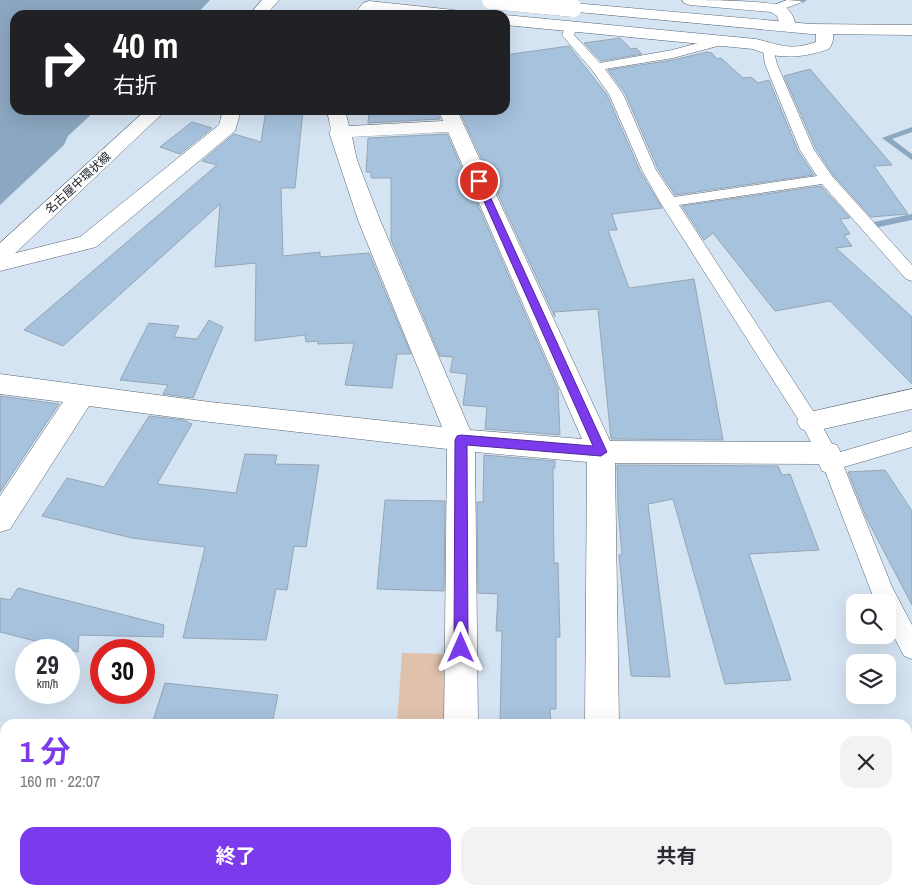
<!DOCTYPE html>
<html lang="ja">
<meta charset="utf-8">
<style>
body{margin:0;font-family:"Archivo Narrow","Noto Sans JP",sans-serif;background:#f2f2f3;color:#2b2b33;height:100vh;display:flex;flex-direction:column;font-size:19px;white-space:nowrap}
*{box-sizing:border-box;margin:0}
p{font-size:16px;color:#7c7c81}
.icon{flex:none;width:28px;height:28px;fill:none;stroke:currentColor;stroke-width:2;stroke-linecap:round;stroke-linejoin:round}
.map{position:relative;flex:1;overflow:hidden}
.drawer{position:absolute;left:0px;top:719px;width:912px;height:176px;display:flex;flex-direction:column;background:#fff;border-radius:15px 15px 0 0;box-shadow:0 5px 20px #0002}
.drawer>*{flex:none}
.hud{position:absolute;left:10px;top:10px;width:500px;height:105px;border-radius:15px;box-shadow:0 5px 20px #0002;background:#202124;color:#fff;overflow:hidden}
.tools{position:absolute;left:846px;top:594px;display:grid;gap:10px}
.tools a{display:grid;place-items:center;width:50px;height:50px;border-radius:10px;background:#fff;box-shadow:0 5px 20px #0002;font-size:25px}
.speed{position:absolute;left:15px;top:639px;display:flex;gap:10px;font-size:25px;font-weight:700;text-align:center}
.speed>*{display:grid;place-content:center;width:65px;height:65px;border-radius:50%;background:#fff;box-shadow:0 5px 20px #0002;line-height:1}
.speed small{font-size:12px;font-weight:400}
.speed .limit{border:8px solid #d22;background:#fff;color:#111}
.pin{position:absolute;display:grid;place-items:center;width:42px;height:42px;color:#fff;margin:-21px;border:2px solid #fff;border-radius:50%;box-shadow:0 1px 5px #0007}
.me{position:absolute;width:55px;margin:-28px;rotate:0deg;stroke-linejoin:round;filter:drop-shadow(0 0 4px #0008)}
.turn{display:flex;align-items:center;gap:18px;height:105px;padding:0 20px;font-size:22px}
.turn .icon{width:65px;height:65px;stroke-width:2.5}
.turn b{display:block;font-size:35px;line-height:42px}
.round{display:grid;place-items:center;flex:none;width:52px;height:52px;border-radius:15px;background:#f2f2f3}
.head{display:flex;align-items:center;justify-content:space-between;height:85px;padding:0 20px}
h1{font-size:30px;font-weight:700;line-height:38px;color:#7c3aed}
.action{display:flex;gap:10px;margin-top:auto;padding:10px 20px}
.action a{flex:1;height:58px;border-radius:15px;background:#7c3aed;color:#fff;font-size:20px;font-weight:700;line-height:58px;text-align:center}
.action a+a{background:#f2f2f3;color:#2b2b33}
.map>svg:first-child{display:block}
.green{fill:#dfc1ac}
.water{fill:#8ca7c1}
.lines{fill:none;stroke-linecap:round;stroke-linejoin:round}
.stream{fill:#8ca7c1;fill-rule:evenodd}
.building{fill:#a6c2dd;stroke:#97a5b3}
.service-casing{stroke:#576471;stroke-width:1}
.minor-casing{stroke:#576471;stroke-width:1}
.tertiary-casing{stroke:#576471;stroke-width:1}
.primary-casing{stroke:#576471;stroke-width:1}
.service{fill:#fff;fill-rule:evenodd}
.minor{fill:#fff;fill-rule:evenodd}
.tertiary{fill:#fff;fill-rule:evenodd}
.primary{fill:#fff;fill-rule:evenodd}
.tertiary-bridge-casing{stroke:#576471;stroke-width:18;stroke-linecap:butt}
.tertiary-bridge{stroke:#fff;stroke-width:18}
.route{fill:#7c3aed;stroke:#51269a}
.labels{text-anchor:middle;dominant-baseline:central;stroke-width:4;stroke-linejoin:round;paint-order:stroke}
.far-street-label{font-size:12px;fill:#20252b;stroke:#fff}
</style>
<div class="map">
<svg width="912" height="894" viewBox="0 0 912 894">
<rect width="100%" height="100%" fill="#d5e4f3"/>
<path class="green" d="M402 653 452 654 449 724H397Z"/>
<path class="water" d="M0 0H210L196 15H15V110H96L68 136 64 145 0 205Z"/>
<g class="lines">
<path class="stream" d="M800 0H807L803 3Z
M912 127V132L892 139 912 154V160L882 138Z
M912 214V220L874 228 870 225 874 222Z"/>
</g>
<path class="building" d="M620 38 631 49 636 48 642 54 601 61 584 43Z
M569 46 607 95 640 171 662 208 612 214 617 230H608L629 288 694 279 723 440 611 439 598 309 554 312 555 317 459 110H505V55Z
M707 52 712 53 717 59 721 58 743 78 751 77 758 83 769 80 798 151 814 175 675 195 658 169 625 93 608 70 673 60Z
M810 69 892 165 874 166 908 214 871 217 833 175 816 149 784 76Z
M266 110H303L295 188H281L283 256 320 252V257L369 253 411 354H397L392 388 345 385 354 343 318 344V341L306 342 305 335 255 341 256 263 215 267 220 204 63 346 24 330 217 165 202 161 234 134 261 142Z
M369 110H437L440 119 368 123Z
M192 122 212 128 180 154 160 147Z
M447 134 558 389 560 435 485 429 487 407 463 405 467 374 450 372 453 357 440 356 391 240V178H371V172H366L368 138Z
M821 186 850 218 840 219 850 234 844 235 852 246 836 248 912 317V384L830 301 775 311 713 233 704 240 682 206Z
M209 320 223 327 193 398 163 394 168 385 120 380 149 323 179 326 174 337 197 339Z
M0 396 59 404 0 492Z
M149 416 184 420 192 424 157 484 236 493 245 454 277 455 275 464 319 465 306 547 294 546 287 590 276 589 266 640 183 638 205 547 132 538 42 516 67 478 104 487Z
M484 455 555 461V468H553L554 563H558L560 637H556V709H550L551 724H500L502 631H496L498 594 478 593 477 502H483Z
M617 465 778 466 782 475 790 474 819 550 749 554 791 680 725 684 673 499 648 504 670 677 631 676 619 555H622L618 507Z
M885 470 912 511V605L866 517 848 472Z
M385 500 445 501 444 591 377 589Z
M18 588 164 625 163 637 79 635 78 652 0 632V598L10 600Z
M165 683 278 695 272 724H152Z"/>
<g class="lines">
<defs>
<path id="service" d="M787 0 802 1 800 3 775 12 769 8 771 6Z
M571 22 577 26 574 35 600 63 672 50 721 37 727 41 725 44 673 58 605 69 623 94 656 170 674 197 817 176 800 150 765 64 763 51 769 47 773 48 777 64 814 150 832 176 912 265V281L906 279 822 184 679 205 817 417 837 453 912 431V447L844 467 892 587 912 625V659L904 656 888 625V602H876L871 591 822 463 823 460 820 459 803 427 660 202 642 170 609 94 592 70 562 35 567 23Z"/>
<path id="minor" d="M682 0C703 0 770 0 785 7 792 12 795 20 796 27L794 31H782L777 16 771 12 690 5 684 3Z
M369 1 454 10 460 12 462 15H404L373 11 370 15H354L363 3Z
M505 15 756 39C781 45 790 51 816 42V29L818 25H830C835 33 834 42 829 49 803 58 778 60 753 49L505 25Z
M223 110H241L235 131 96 247 0 271V257L80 237 219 125Z
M327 110H345L349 126 443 121 439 110H457L610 441 827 442 837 445 846 463 842 471 832 474 822 471 819 464 615 463 619 724H585L587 462 475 452 478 724H444L447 449 210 422 89 406 10 529 0 532V496L63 402 0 394V374L210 402 442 427 358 220 329 132 331 130ZM448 132 582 439 470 430 380 220 357 160 352 137Z
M912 389V409L810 432 801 429 797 422 801 415 810 412Z
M441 890H479L480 894H440Z
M583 890H621L622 894H582Z"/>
<path id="tertiary" d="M573 3 811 24 912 25V35L811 34 567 11 565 8 567 5Z"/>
<path id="primary" d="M262 0H279L266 15H249Z
M146 110H166L8 260 0 262V243Z"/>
</defs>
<use href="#service" class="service-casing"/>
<use href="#minor" class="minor-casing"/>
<use href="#tertiary" class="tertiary-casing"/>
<use href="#primary" class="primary-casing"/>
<use href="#service" class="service"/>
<use href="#minor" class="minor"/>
<use href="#tertiary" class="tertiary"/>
<use href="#primary" class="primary"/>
<defs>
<path id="tertiary-bridge" d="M491 0 573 8"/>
</defs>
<use href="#tertiary-bridge" class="tertiary-bridge-casing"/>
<use href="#tertiary-bridge" class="tertiary-bridge"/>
</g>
<path class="route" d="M479 178 483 181 607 452 601 456 467 445 468 648 466 652 461 654 456 652 454 648 455 440 457 436 461 435 593 446 475 181Z"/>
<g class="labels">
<g class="far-street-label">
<text transform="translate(78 183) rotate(-43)">名古屋中環状線</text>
</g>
</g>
</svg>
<div class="tools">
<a><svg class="icon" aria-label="search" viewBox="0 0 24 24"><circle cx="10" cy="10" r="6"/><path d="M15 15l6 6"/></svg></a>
<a><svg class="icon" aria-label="layers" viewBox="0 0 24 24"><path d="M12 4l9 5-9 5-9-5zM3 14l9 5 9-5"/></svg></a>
</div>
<div class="speed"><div>29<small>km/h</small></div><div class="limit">30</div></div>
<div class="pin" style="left:479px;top:181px;background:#d93025"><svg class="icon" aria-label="arrive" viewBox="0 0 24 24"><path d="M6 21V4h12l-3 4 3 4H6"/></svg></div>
<svg class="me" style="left:461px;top:648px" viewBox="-20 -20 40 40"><path d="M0-17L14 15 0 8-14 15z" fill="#7c3aed" stroke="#fff" stroke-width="4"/></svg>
<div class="hud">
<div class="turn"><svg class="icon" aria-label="right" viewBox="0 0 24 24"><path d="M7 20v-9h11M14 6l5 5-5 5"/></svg><div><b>40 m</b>右折</div></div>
</div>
<section class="drawer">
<div class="head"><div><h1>1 分</h1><p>160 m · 22:07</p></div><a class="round"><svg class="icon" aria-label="close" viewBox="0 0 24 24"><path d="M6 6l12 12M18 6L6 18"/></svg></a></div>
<div class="action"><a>終了</a><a>共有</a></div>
</section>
</div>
